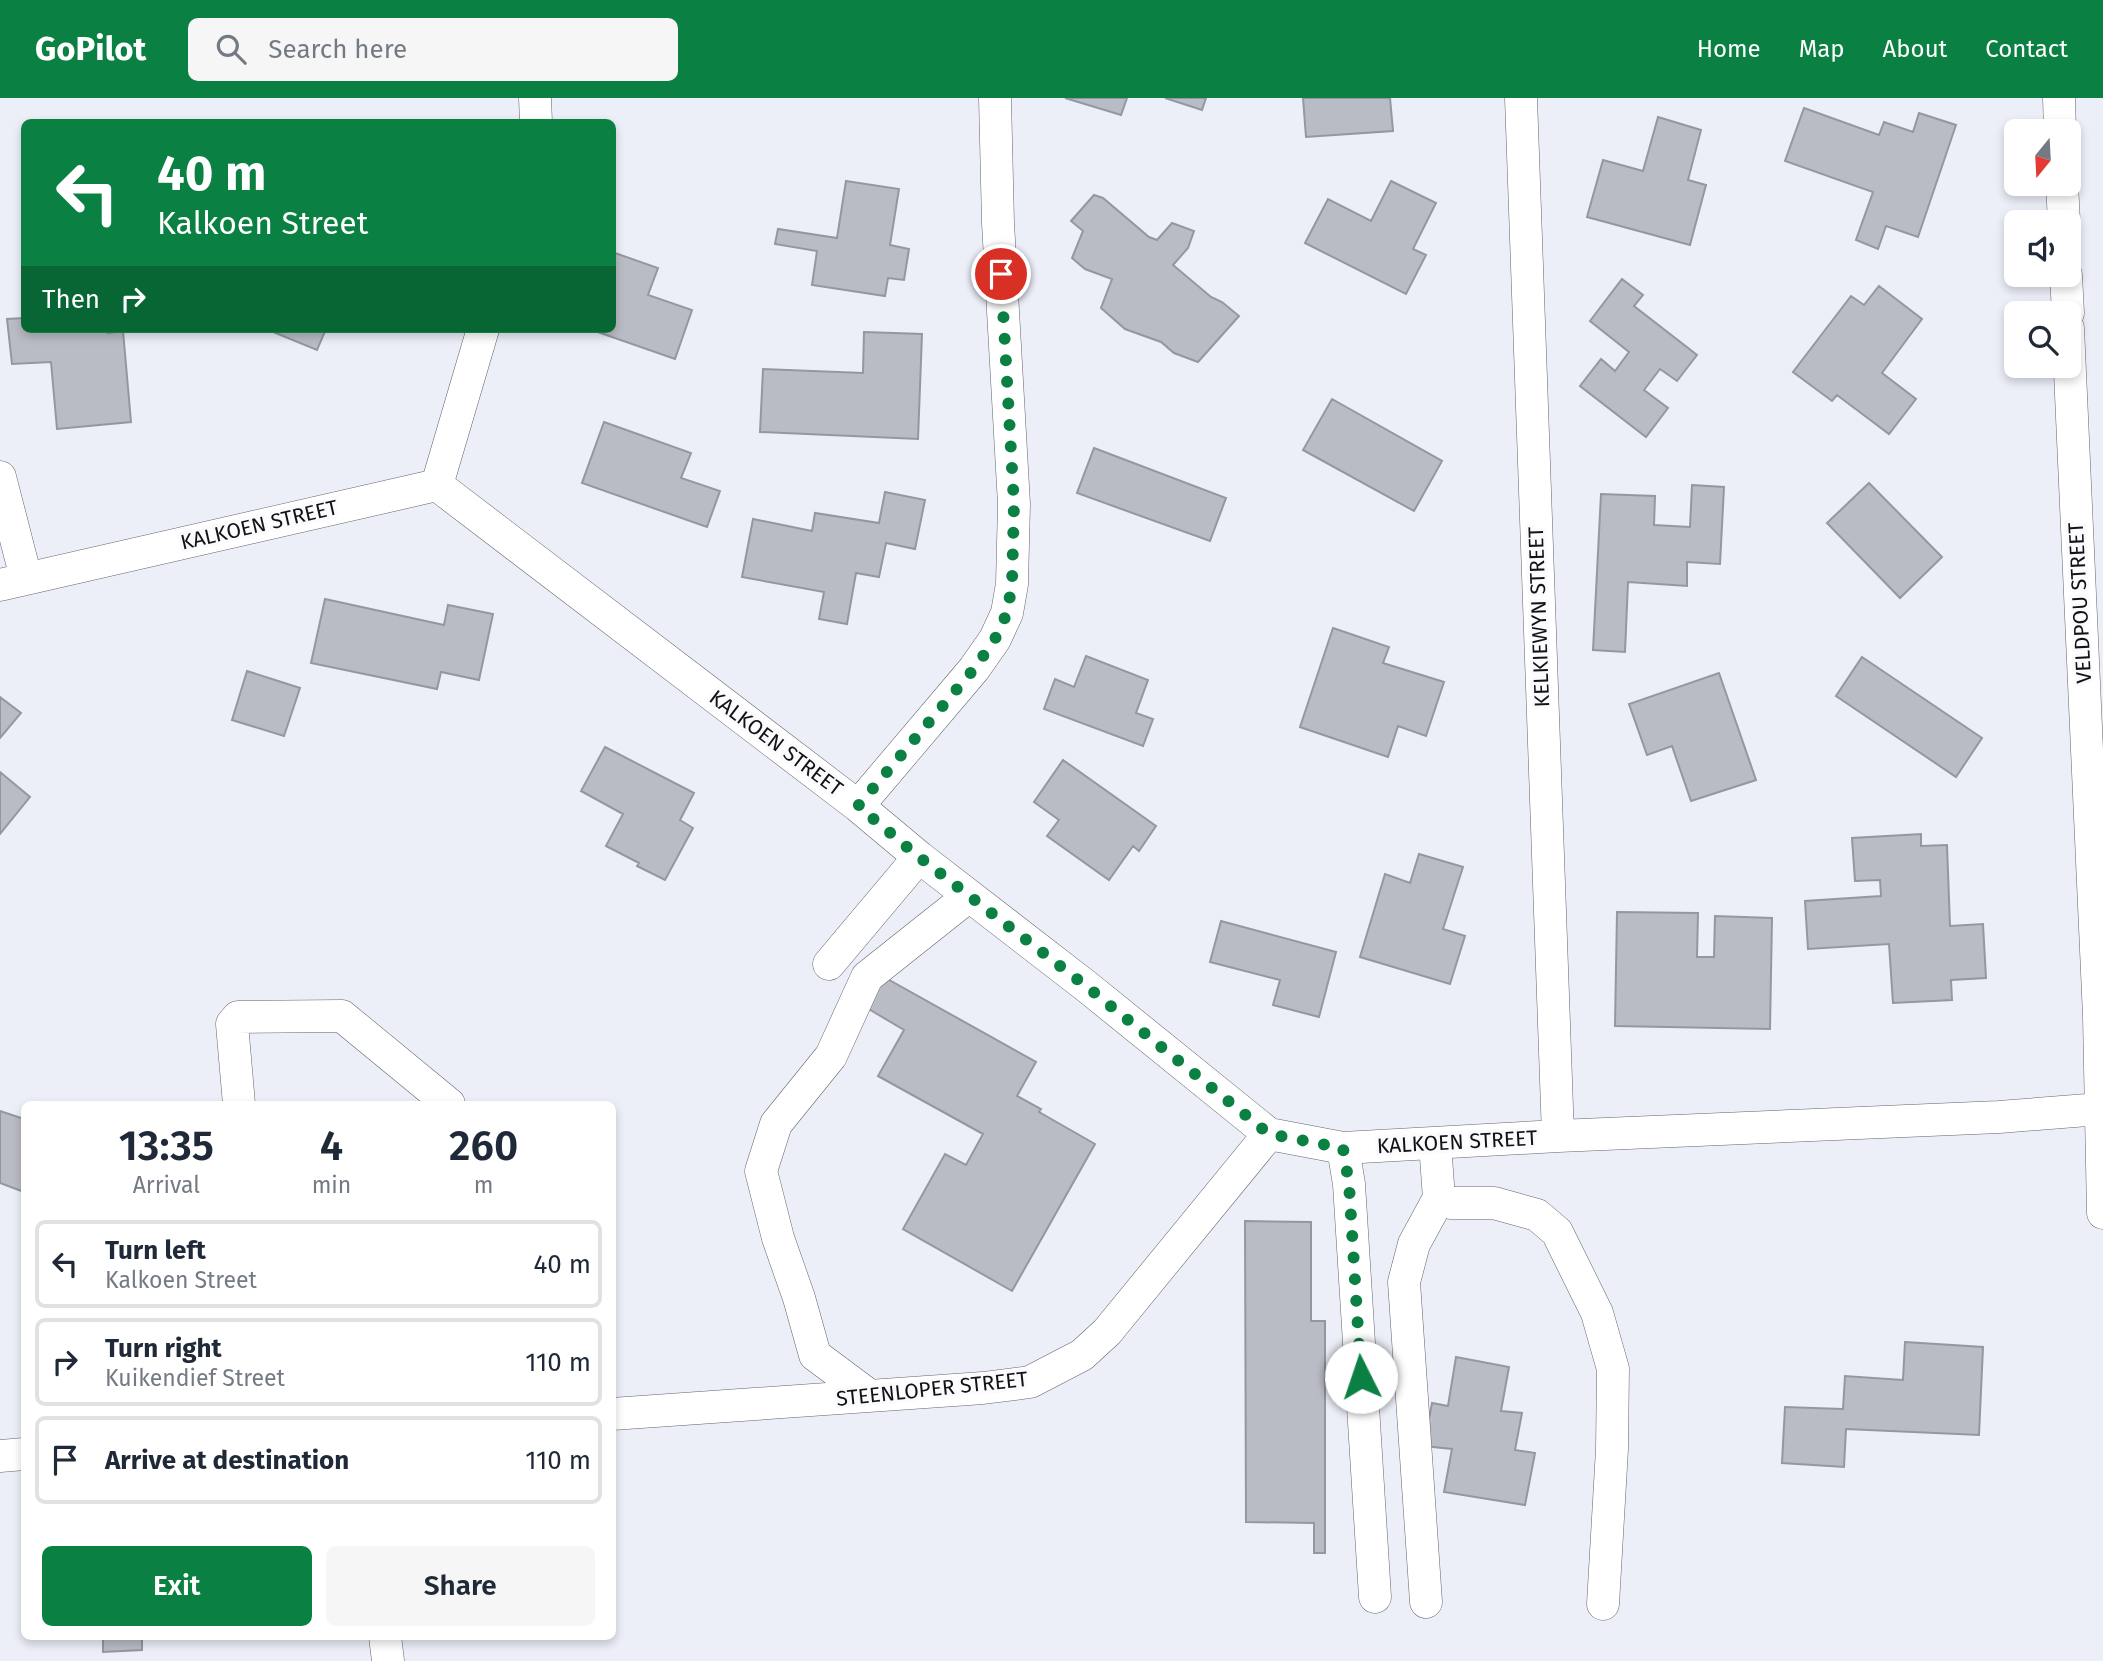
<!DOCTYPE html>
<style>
body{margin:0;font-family:"Fira Sans",sans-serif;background:#f6f6f7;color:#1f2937;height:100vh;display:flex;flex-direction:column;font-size:26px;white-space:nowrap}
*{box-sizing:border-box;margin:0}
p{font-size:23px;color:#747a83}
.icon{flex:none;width:38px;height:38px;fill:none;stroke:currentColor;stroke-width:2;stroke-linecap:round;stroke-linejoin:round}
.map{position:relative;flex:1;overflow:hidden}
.drawer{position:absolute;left:21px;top:1003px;width:595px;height:539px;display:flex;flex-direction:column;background:#fff;border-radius:10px;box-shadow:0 4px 10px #0003}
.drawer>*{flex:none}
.banner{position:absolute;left:21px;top:21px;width:595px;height:214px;border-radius:10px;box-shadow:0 4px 10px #0003;background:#0b8043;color:#fff;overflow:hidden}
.needle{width:46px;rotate:198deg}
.fabs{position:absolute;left:2004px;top:21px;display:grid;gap:14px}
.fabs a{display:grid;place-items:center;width:77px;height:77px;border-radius:10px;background:#fff;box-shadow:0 4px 10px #0003;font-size:35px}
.pin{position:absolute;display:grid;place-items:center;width:60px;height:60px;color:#fff;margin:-30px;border:4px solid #fff;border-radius:50%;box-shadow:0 2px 7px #0007}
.me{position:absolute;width:77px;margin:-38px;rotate:356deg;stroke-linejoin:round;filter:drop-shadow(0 0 5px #0008)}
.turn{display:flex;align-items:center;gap:24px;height:147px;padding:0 21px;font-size:32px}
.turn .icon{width:91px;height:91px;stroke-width:2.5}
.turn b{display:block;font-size:49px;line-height:60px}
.then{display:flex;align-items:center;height:66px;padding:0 21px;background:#0003;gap:14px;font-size:26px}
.eta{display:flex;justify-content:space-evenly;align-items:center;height:119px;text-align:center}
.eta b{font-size:42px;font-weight:600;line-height:49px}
.button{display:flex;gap:14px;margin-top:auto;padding:14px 21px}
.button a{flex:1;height:80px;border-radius:10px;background:#0b8043;color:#fff;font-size:28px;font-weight:600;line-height:80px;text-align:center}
.button a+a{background:#f6f6f7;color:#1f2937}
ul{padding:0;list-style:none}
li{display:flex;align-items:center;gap:21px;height:88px;margin:0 14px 10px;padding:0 7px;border:4px solid #e0e1e3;border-radius:10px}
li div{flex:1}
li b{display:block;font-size:26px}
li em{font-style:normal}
header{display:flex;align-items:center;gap:42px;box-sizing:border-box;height:98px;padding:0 35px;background:#0b8043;color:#fff}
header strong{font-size:33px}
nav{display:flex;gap:38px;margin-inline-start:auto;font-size:24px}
.search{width:490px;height:63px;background:#f6f6f7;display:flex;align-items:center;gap:18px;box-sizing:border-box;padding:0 24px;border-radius:10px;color:#747a83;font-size:26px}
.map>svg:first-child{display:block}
.building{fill:#babcc5;stroke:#9597a0;stroke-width:2}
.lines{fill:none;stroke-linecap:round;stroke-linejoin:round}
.minor-casing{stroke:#63646d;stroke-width:33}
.minor{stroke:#fff;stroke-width:32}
.route{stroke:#0b8043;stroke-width:12;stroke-dasharray:0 21.6}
.labels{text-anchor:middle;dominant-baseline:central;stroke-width:7;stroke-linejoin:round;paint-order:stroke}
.street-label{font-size:21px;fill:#111215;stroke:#fbfbfd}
</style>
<header>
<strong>GoPilot</strong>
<div class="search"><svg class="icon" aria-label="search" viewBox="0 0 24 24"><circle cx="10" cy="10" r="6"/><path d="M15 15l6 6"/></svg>Search here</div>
<nav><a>Home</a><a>Map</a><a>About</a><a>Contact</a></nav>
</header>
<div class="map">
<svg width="2103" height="1563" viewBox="0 0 2103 1563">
<rect width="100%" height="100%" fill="#eceef8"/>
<path class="building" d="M1065 0H1127L1121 17Z
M1165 0H1206L1202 12Z
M1303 0H1390L1393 33 1306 39Z
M1804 10 1879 37 1884 24 1913 34 1919 15 1956 27 1918 139 1886 128 1878 151 1856 142 1873 94 1785 63Z
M1658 19 1701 32 1688 82 1706 87 1690 147 1587 119 1603 62 1643 73Z
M846 83 899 91 890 147 909 151 904 182 888 180 885 198 812 187 817 153 775 146 778 131 837 140Z
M1391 83 1436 105 1413 151 1426 157 1406 196 1305 145 1328 101 1371 123Z
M1094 97 1103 100 1149 139 1157 142 1172 125 1194 133 1188 150 1173 167 1211 199 1222 204 1239 218 1198 264 1174 255 1161 244 1125 231 1101 210 1112 181 1085 171 1072 160 1083 133 1071 123Z
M612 154 658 170 648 197 692 212 675 261 589 231H612Z
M1622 181 1643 197 1634 208 1697 257 1677 283 1660 271 1644 292 1668 310 1646 339 1580 288 1601 261 1615 273 1629 254 1590 223Z
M1879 188 1922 221 1882 275 1916 301 1889 336 1837 297 1832 303 1793 274 1851 198 1864 207Z
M24 220V231H108V235L123 233 131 324 57 331 51 264 12 266 7 221Z
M266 231H326L317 252Z
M864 234 922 236 918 341 760 334 763 271 863 275Z
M1332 301 1442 363 1414 413 1303 352Z
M604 324 691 355 681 380 720 393 707 429 582 385Z
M1094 350 1226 400 1210 443 1077 395Z
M1869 385 1942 459 1900 500 1827 425Z
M1692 387 1724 389 1720 466 1687 464V488L1628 484 1625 554 1593 552 1601 396 1655 398 1654 427 1690 429Z
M885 394 925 402 915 451 886 445 879 479 856 475 847 526 819 521 824 494 742 479 753 421 812 433 815 415 879 425Z
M325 501 444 527 448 507 493 516 479 582 441 574 437 591 311 565Z
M1333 530 1389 549 1383 565 1444 584 1426 638 1398 628 1388 659 1300 629Z
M1086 558 1148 582 1136 615 1153 621 1143 648 1044 611 1055 581 1074 589Z
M1862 559 1982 640 1956 679 1836 598Z
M247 573 300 590 284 638 232 622Z
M1719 575 1756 682 1691 703 1672 648 1647 657 1629 606Z
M0 599 21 615 0 640Z
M605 649 694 695 680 722 693 730 665 782 637 768 639 765 606 748 623 716 581 693Z
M1063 662 1156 728 1139 753 1133 748 1109 782 1047 738 1059 722 1034 704Z
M0 674 30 699 0 736Z
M1921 736V748L1947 747 1950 828 1983 826 1986 880 1951 882 1952 902 1893 905 1889 846 1808 851 1805 803 1881 798 1880 782 1855 783 1852 740Z
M1419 756 1463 769 1443 831 1465 838 1450 886 1360 859 1385 776 1410 785Z
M1617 814 1698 815 1697 859H1714L1715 818 1772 820 1770 931 1615 928Z
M1221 823 1336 854 1319 919 1273 907 1280 882 1210 864Z
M884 879 1036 964 1017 998 1041 1011 1039 1014 1095 1046 1012 1193 903 1131 945 1056 966 1067 983 1036 878 978 904 932 867 910Z
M0 1013 24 1021V1094L0 1085Z
M1245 1123 1311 1124V1223H1325V1455H1314V1425L1246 1424Z
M1905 1244 1983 1249 1979 1337 1846 1331 1844 1369 1782 1365 1785 1309 1843 1311 1845 1278 1903 1282Z
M1456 1259 1509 1269 1501 1313 1522 1315 1515 1352 1535 1355 1525 1407 1444 1394 1452 1351 1424 1348 1432 1305 1448 1308Z
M103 1538H142V1552L103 1554Z"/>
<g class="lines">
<defs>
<path id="minor" d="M535 0 536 24
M1521 0 1558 1038
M2059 0 2060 33
M2062 86 2064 124
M2066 177 2068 215
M2068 230 2099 918 2103 1115
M0 379 26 480
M437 387 483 231
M0 487 437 387 858 708 919 759 1086 888 1269 1036 1343 1050 1558 1038 1999 1019 2100 1011
M858 708 974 571 995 541 1007 515 1012 486 1014 406 998 125 995 0
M829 866 919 759
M239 1006 232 926 238 919 342 918 449 1006
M1435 1046 1439 1100 1451 1105H1494L1537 1117 1557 1134 1597 1215 1613 1271 1612 1351 1603 1506
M1343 1050 1349 1086 1375 1499
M870 1298 815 1257 799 1200 778 1140 761 1073 776 1026 831 958 867 879 969 798
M612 1316 983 1290 1030 1284 1082 1257 1107 1234 1269 1036
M0 1358 24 1356
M1426 1504 1404 1184 1414 1146 1439 1100
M385 1538 388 1563"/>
</defs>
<use href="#minor" class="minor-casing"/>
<use href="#minor" class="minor"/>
</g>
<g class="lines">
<path class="route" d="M1001 176 1014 406 1012 486 1007 515 995 541 974 571 858 708 919 759 1086 888 1269 1036 1343 1050 1349 1086 1361 1279"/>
</g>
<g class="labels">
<g class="street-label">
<text transform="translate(259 427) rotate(-13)">KALKOEN STREET</text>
<text transform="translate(2080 505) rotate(-93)">VELDPOU STREET</text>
<text transform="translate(1539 519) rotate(-92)">KELKIEWYN STREET</text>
<text transform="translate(776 645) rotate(37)">KALKOEN STREET</text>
<text transform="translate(1457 1044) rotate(-3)">KALKOEN STREET</text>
<text transform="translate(932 1291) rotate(-6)">STEENLOPER STREET</text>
</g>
</g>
</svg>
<div class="fabs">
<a><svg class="needle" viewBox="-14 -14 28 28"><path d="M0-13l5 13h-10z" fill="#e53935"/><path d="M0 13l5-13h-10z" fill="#747a83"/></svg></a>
<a><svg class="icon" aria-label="sound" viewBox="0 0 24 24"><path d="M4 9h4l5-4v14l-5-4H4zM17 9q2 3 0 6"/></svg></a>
<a><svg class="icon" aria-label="search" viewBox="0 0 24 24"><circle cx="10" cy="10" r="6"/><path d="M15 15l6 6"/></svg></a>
</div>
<div class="pin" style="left:1001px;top:176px;background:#d93025"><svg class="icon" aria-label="arrive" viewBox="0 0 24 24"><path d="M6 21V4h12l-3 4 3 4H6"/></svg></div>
<svg class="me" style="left:1361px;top:1279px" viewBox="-20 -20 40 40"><circle r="19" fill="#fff"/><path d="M0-13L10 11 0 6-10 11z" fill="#0b8043"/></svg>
<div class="banner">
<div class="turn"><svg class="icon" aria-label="left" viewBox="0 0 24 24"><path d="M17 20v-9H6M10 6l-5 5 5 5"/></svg><div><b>40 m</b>Kalkoen Street</div></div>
<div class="then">Then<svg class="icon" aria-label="right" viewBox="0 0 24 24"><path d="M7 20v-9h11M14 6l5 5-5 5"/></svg></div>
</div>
<section class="drawer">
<div class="eta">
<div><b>13:35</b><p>Arrival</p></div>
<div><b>4</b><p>min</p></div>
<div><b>260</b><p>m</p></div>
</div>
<ul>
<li><svg class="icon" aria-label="left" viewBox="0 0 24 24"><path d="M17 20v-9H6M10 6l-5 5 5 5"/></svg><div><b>Turn left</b><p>Kalkoen Street</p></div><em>40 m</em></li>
<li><svg class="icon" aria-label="right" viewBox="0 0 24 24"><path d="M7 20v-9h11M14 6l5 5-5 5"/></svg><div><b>Turn right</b><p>Kuikendief Street</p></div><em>110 m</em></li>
<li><svg class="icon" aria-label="arrive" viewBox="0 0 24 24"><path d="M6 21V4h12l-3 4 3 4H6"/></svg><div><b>Arrive at destination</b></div><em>110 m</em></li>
</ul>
<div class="button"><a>Exit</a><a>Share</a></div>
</section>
</div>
